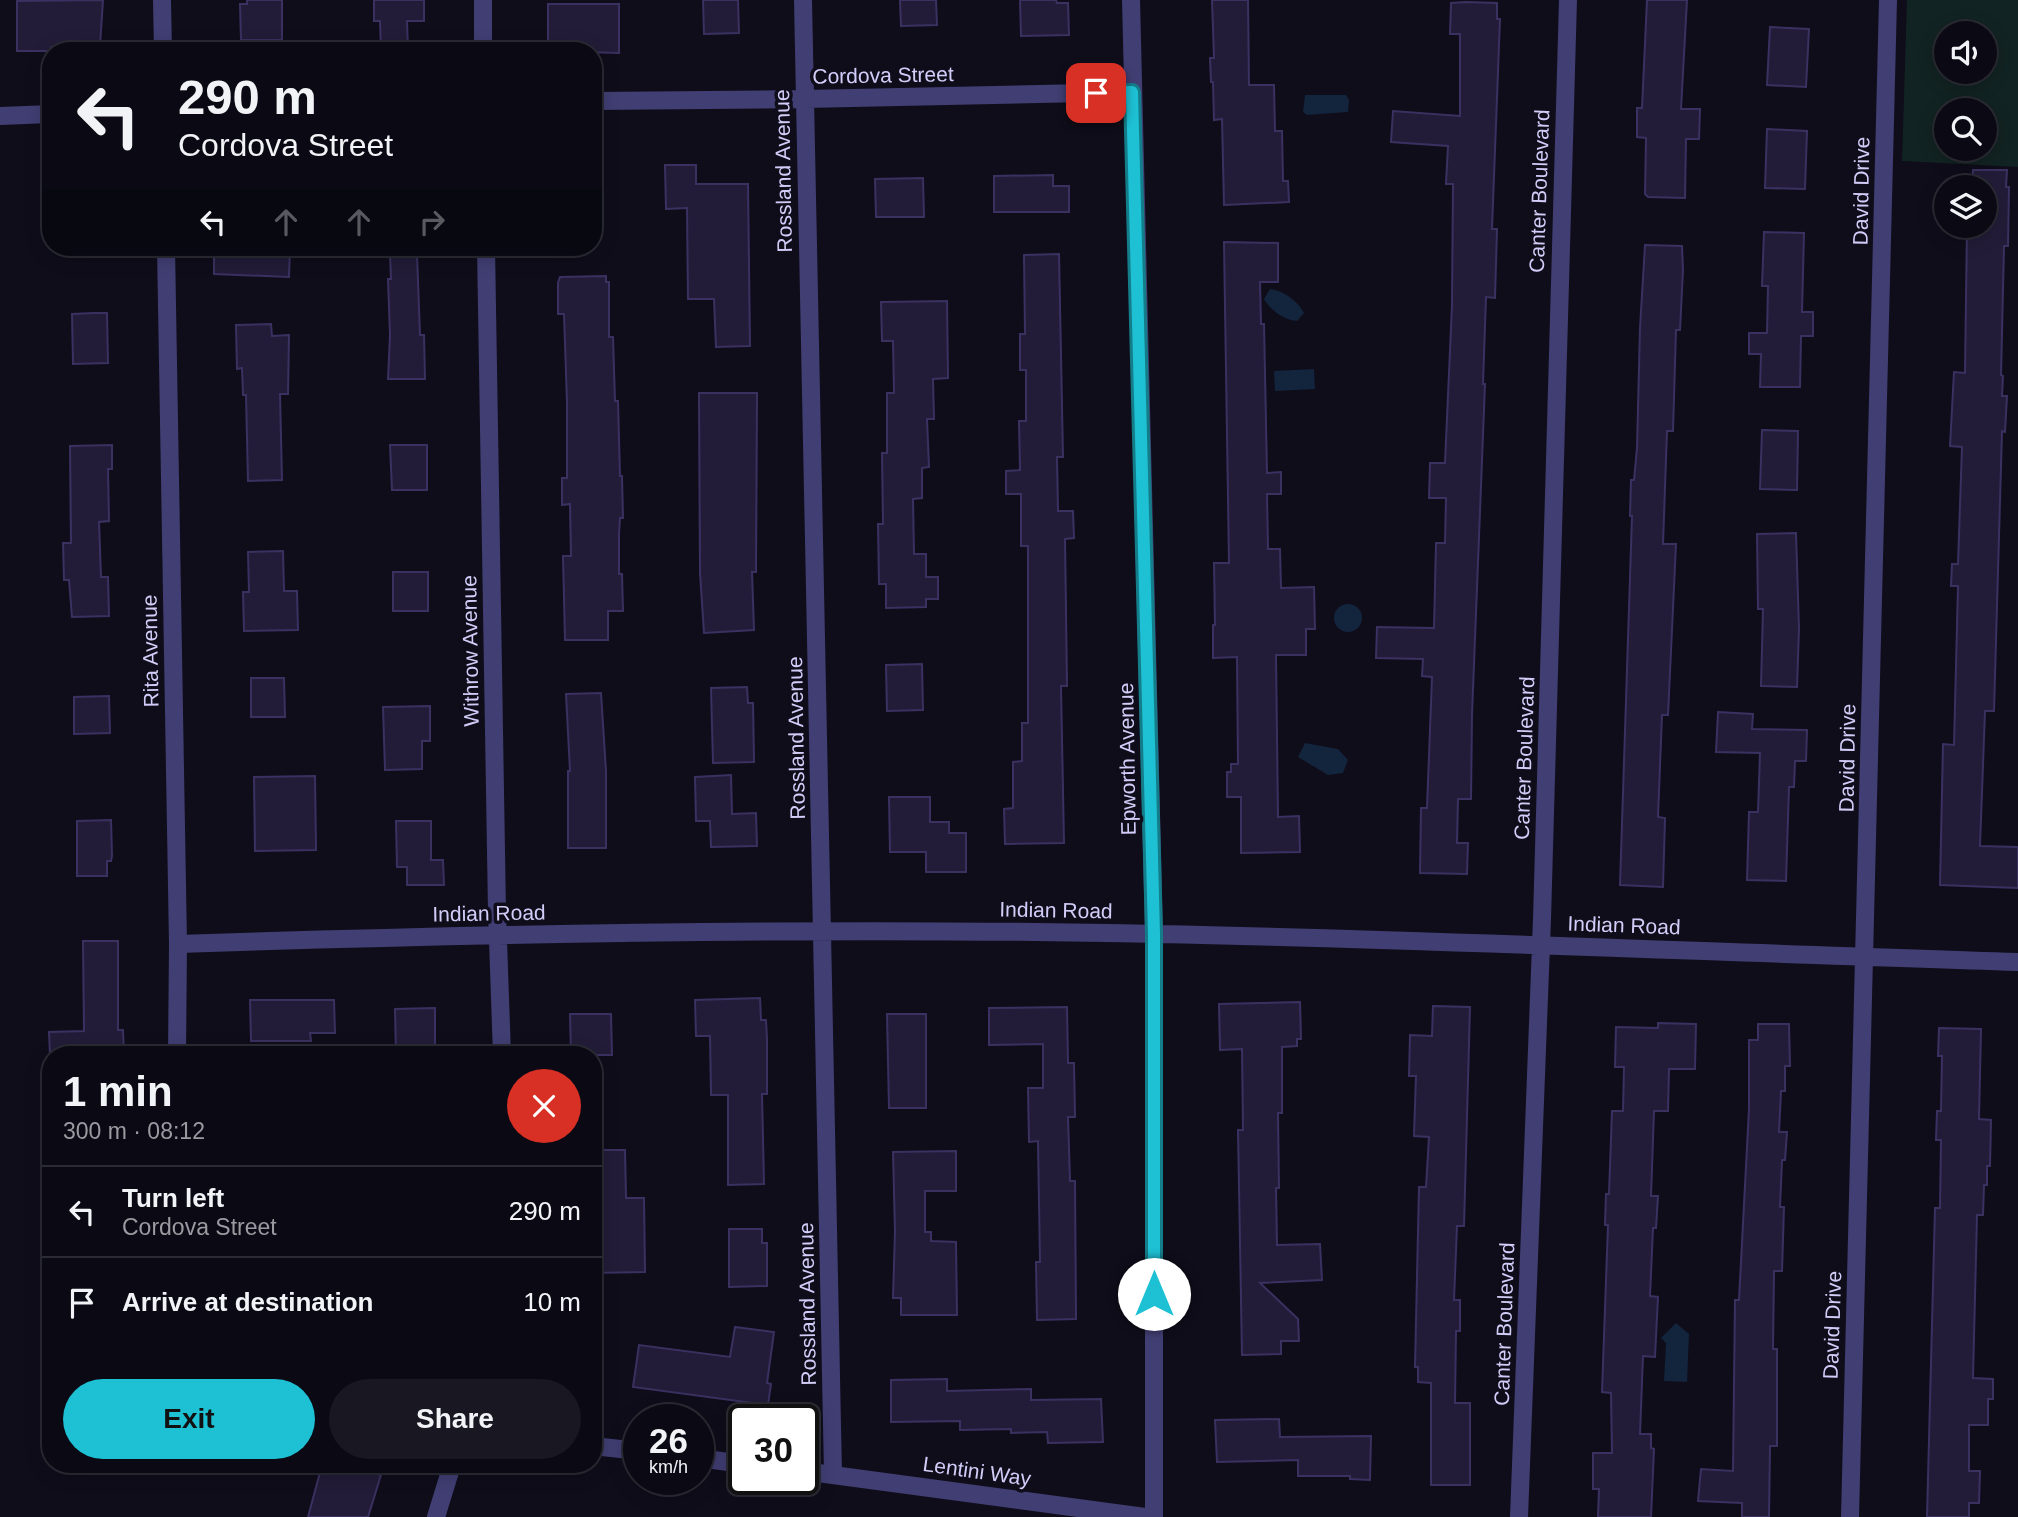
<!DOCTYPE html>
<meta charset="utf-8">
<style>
body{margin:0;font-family:Helvetica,sans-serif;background:#191822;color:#f1f3f6;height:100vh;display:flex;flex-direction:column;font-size:26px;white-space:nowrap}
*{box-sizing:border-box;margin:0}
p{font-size:23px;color:#9a9aa0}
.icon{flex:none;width:38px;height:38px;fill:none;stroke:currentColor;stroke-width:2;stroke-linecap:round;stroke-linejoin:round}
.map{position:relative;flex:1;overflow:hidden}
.drawer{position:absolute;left:42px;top:1046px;width:560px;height:427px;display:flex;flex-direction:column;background:#0b0a14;border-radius:28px;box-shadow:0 4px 18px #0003,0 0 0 2px #2b2b34}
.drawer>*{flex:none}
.guide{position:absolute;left:42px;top:42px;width:560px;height:214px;border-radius:28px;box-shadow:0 4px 18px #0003,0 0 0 2px #2b2b34;background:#0b0a14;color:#f1f3f6;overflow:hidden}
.tools{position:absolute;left:1934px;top:21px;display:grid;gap:14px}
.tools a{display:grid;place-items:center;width:63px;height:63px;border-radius:50%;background:#0b0a14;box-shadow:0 4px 18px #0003,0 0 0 2px #2b2b34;font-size:35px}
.speed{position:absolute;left:623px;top:1404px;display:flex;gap:14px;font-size:35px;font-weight:700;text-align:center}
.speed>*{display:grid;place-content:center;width:91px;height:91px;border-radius:50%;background:#0b0a14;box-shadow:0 4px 18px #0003,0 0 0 2px #2b2b34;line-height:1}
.speed small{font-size:18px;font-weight:400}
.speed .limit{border:4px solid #111;border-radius:10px;background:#fff;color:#111}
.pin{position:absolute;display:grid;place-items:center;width:60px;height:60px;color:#fff;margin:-30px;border-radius:14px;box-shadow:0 4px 10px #0006}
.me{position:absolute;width:77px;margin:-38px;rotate:0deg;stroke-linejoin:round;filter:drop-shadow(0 0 5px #0008)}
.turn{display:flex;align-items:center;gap:24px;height:147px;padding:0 21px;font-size:32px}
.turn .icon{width:91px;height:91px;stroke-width:2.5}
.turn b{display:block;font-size:49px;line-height:60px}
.lanes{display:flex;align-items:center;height:66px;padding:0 21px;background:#0003;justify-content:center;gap:35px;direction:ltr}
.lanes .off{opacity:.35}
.round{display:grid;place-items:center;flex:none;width:74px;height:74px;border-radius:37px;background:#191822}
.overview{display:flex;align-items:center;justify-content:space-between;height:119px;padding:0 21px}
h1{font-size:42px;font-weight:600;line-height:52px}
.cta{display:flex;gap:14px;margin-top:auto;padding:14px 21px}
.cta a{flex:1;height:80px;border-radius:42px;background:#1ec0d4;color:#111;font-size:28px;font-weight:600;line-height:80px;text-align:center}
.cta a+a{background:#191822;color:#f1f3f6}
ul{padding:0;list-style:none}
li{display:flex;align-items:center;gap:21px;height:91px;padding:0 21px;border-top:2px solid #2b2b34}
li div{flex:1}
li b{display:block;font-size:26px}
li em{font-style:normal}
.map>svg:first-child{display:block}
.green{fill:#112322;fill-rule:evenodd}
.water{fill:#13243d}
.building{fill:#221c38;stroke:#3b3161;stroke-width:2}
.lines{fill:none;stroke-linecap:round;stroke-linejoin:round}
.minor{stroke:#413e73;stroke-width:18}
.route-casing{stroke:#147d8a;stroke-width:18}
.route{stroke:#1ec0d4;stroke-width:12}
.labels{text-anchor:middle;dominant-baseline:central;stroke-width:7;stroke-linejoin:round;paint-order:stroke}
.street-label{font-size:21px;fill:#d2cdf8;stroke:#0f0d1a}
</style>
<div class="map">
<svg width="2018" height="1517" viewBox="0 0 2018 1517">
<rect width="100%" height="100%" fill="#0f0d1a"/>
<path class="green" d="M1907 0H2018V167L1902 161ZM1946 33H1984V72H1946ZM1946 110H1984V149H1946Z"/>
<path class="water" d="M1305 95H1346L1349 100 1348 112 1307 115 1303 112Z
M1270 289C1284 291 1297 300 1304 313L1297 321C1284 320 1271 311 1264 299Z
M1314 369 1315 389 1275 391 1274 371Z
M1334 618a14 14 0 1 1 28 0a14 14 0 1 1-28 0Z
M1305 743 1338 749 1348 760 1343 773 1328 775 1298 757Z
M1676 1323 1689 1334 1687 1382 1664 1381 1666 1343 1661 1338Z"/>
<path class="building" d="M103 0 100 46 51 47V51H17V1Z
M247 0H282V40H241L240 4H247Z
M374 0H424V21H407L408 51H381L380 21H374Z
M703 0H738L739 33 704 34Z
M900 0H936L937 25 901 26Z
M1020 0H1056L1057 3H1068L1069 35 1021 36Z
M1212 0H1248L1249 85H1274L1275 131H1282L1283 181H1288L1289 202 1224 205 1222 119 1214 120 1213 82H1211L1210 58H1214Z
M1647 0H1687L1681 109H1700L1699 139H1686L1685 198 1648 197 1645 194 1646 138 1637 137V108H1642Z
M1466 2 1497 3V19H1500L1492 229H1497L1495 298 1486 297 1483 384H1485L1472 715 1471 799H1458L1457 843H1468L1467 874 1420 873 1421 808H1427L1432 677 1422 676 1423 659 1376 658 1377 627 1434 628 1436 543H1445L1446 498H1429L1430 463H1445L1452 305 1453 184H1446L1448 146 1391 142 1393 111 1460 116V34H1450L1451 3Z
M548 4H619V53L548 51Z
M1770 27 1809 29 1806 87 1767 85Z
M1767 129 1807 131 1805 189 1765 188Z
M665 165H696V184H748L750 346 716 347 714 299H688L687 208 666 209Z
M1973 170H2007L2006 187H2009L2008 246H2004L2001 375 2003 376 2002 396H2007L2005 432 2002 431 1994 711H1985L1980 846 2018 847V888L1940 885 1943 744 1954 745 1958 586H1951L1952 564H1958L1962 447 1950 446 1954 372 1965 373 1967 226H1984V187H1968H1972Z
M1053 175V186H1069V212H994V176Z
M923 178 924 217H876L875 179Z
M1764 232 1804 233 1802 312H1813V336H1801L1800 387H1760L1761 354H1749V333H1767L1768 286H1762Z
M1224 242 1278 243V282H1260L1261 324H1264L1267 473 1281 472V494H1267L1268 549H1280L1281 588 1314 587 1315 629H1306V655H1276L1278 817 1299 816 1300 852 1241 853V797H1227V772H1231V764H1238L1237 657 1213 658V625H1215L1214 563H1229Z
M1645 245 1682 246 1683 270 1680 330H1676L1673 431H1667L1663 544H1676L1668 715H1662L1658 817 1665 818 1663 887 1620 885 1632 516H1630L1631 480H1634L1637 448 1640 328Z
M214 247H290L289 277 214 274Z
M417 254 420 335H424L425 379H388L390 335 388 279H391L390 255Z
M1059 254 1063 457H1057L1058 511H1073L1074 538 1065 539 1067 686H1061L1064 843 1005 844 1004 809 1013 808V762L1022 761V723H1028V546H1021V494H1006V471L1020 470 1019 421H1026V370H1020V334H1025L1024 255Z
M606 276V282H609V337H613L615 401H618L620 476H622L623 518H620L619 534V574H622L623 611H608V640H565L563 556H571L570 504 562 505V478H567V402L564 314H558V283L560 277Z
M947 301 948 378 933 379 934 419H927L929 467 922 468V498L913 499 914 554H926V577H938V599H926V607L886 608V584H879L878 524H883L882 453H887V393H894L893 341H882L881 302Z
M94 313H107L108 363 73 364 72 314Z
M271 324 272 336 289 335 288 394H280L282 480 248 481 246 395H243L242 368 237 369 236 325Z
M699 393H757L756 572H752L754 630 704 633 700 573Z
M1762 430 1798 431 1797 490 1760 489Z
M112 445V469H108L109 521 99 522 101 577H108L109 616 72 617 69 580H64L63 543H71L70 446Z
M390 445H427V490H392Z
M1796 533 1799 629 1797 687 1761 686 1763 609H1758L1757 534Z
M283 551 284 591H297L298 630 244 631 243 592H249L248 552Z
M393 572H428V611H393Z
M922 664 923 710 887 711 886 665Z
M251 678H284L285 717H251Z
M747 687 748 703H753L754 762 713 763 711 688Z
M601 693 606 771V848H568V771H570L566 694Z
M109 696 110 733 74 734V697Z
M430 706V741H422V769L385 770 383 707Z
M1718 712 1753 714 1752 729 1807 730 1806 761H1795L1794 787H1789L1786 881 1747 880 1749 812H1758L1760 753 1716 752Z
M731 775 732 814 756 813 757 846 711 847 710 821H696L695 777Z
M315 776 316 850 255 851 254 777Z
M889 797H930V822H949V833H966V872H926V852H890Z
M111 820 112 856 111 861H107V876H77V821Z
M396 821H431V860H443L444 885H407V867H397Z
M83 941H118V1030H123L124 1055H50L49 1032 84 1031Z
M760 998 761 1020H766L767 1039V1094H762L764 1184 728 1185V1095H711L710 1036H696L695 1000Z
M250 1000H334L335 1033H310L311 1041H251Z
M1300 1002 1301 1039H1297V1046L1282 1047V1113H1278L1279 1188H1276L1277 1245 1320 1244 1322 1280 1260 1283 1298 1319 1299 1341H1281V1354L1242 1355 1238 1130H1243L1242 1049 1220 1050 1219 1004Z
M1433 1006 1470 1007 1464 1226H1457L1454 1300H1460V1331H1456L1455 1403H1470V1485H1431V1383L1418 1382V1367H1415L1419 1187H1426L1429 1137 1414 1136 1416 1076H1409L1410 1035 1432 1036Z
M1067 1007 1068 1063H1074L1075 1117H1068L1070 1181H1075L1076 1319 1037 1320 1036 1262H1040L1038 1141 1029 1142 1028 1088H1043V1044L989 1045V1008Z
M435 1008V1055H396L395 1009Z
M570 1014H611L612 1055H571Z
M887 1014H926V1108H889Z
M1658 1023 1696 1024 1695 1069H1669L1668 1111H1654L1651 1196H1658L1656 1228H1653L1650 1296 1658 1297 1655 1357 1643 1356 1640 1434H1651V1448L1654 1449 1651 1517H1598L1599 1489H1593V1453H1612L1611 1393 1602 1392 1608 1225H1605L1606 1194H1609L1612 1111H1623L1624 1067H1615L1616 1027 1658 1028Z
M1758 1024H1789L1790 1066H1785V1091H1781L1779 1132H1787L1785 1160H1782L1780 1207H1784L1782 1271H1774L1773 1349H1777V1446H1770L1769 1517H1742V1503L1698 1501 1701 1469 1733 1471 1735 1300H1739L1749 1109V1040H1758Z
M1939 1028 1981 1029 1979 1119 1991 1120 1990 1166H1987V1185H1984L1983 1215H1977L1973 1378 1993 1379V1399H1988V1425H1969V1471H1980L1979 1503H1969V1517H1927L1935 1208H1940L1941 1140H1936L1937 1111H1941L1942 1056H1938Z
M593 1150H625L626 1198H644L645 1272 593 1273Z
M956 1151V1191H925V1232H931V1241L956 1242 957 1315H901V1298H893L895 1231 893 1152Z
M729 1229H762V1243H767V1286L729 1287Z
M735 1327 774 1332 767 1383 771 1384 768 1405 633 1387 639 1345 730 1357Z
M947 1379V1391L1031 1389V1400L1101 1399 1103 1442 1048 1443 1047 1432 1011 1433V1429L960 1430V1421L891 1422V1380Z
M1279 1419 1280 1437 1371 1436 1370 1480 1350 1479V1476H1298V1460L1217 1462 1215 1420Z
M322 1465H364L362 1469 381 1475 368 1517H308Z"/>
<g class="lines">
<path class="minor" d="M162 0 163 51
M483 0V51
M803 0 833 1474
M1131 0 1154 934V1517
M593 101 805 99 1132 92
M0 116 51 114
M166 247 178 944 177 1055
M486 247 497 912 502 1055
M178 944C505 933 832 927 1158 934 1445 940 1731 953 2018 962
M593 1446 639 1451
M698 1458 744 1464
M803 1471 1145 1517
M436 1517 452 1465
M1519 1517 1542 919 1568 0
M1850 1517 1888 0"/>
</g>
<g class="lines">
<defs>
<path id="route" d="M1096 93 1132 92 1154 934V1294"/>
</defs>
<use href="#route" class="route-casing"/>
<use href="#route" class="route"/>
</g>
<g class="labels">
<g class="street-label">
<text transform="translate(883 75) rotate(-1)">Cordova Street</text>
<text transform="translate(783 171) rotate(-91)">Rossland Avenue</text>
<text transform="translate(1539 191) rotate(-88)">Canter Boulevard</text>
<text transform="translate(1861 191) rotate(-89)">David Drive</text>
<text transform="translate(150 651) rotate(-91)">Rita Avenue</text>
<text transform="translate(470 651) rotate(-91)">Withrow Avenue</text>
<text transform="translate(796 738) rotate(-91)">Rossland Avenue</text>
<text transform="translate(1524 758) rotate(-88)">Canter Boulevard</text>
<text transform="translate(1847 758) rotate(-89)">David Drive</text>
<text transform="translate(1127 759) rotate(-91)">Epworth Avenue</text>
<text transform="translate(1056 910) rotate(1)">Indian Road</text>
<text transform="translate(489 913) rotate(-1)">Indian Road</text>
<text transform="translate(1624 925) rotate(2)">Indian Road</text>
<text transform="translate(807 1304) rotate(-91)">Rossland Avenue</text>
<text transform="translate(1504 1324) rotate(-88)">Canter Boulevard</text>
<text transform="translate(1832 1325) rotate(-88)">David Drive</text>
<text transform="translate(977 1471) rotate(8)">Lentini Way</text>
</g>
</g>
</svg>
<div class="tools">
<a><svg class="icon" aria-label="sound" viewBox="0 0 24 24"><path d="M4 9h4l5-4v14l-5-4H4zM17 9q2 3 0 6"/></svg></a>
<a><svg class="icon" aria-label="search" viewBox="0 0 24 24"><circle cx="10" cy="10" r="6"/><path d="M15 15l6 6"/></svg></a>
<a><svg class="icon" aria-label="layers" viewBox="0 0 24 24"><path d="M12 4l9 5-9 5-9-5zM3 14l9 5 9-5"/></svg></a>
</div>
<div class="speed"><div>26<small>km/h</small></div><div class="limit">30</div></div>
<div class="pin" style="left:1096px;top:93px;background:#d93025"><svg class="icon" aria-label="arrive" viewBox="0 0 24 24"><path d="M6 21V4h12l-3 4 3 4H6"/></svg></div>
<svg class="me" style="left:1154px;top:1294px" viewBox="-20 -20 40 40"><circle r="19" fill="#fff"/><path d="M0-13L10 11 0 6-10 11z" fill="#1ec0d4"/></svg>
<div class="guide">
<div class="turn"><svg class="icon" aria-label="left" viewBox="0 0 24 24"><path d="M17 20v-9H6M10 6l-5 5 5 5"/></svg><div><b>290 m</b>Cordova Street</div></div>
<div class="lanes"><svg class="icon" aria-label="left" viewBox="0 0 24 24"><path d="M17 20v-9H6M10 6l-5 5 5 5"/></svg><svg class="icon off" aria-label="ahead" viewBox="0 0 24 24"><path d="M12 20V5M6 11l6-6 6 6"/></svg><svg class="icon off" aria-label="ahead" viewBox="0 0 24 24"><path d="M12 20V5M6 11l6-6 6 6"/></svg><svg class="icon off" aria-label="right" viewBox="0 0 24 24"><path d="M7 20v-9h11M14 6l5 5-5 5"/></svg></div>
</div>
<section class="drawer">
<div class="overview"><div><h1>1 min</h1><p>300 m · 08:12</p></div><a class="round" style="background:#d93025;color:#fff"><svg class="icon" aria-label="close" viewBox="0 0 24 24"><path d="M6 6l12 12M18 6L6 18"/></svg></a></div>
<ul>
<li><svg class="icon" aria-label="left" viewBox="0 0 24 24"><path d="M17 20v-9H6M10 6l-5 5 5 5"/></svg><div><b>Turn left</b><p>Cordova Street</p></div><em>290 m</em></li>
<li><svg class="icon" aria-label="arrive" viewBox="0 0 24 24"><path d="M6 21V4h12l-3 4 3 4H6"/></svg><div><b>Arrive at destination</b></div><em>10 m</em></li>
</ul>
<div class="cta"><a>Exit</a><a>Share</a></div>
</section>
</div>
